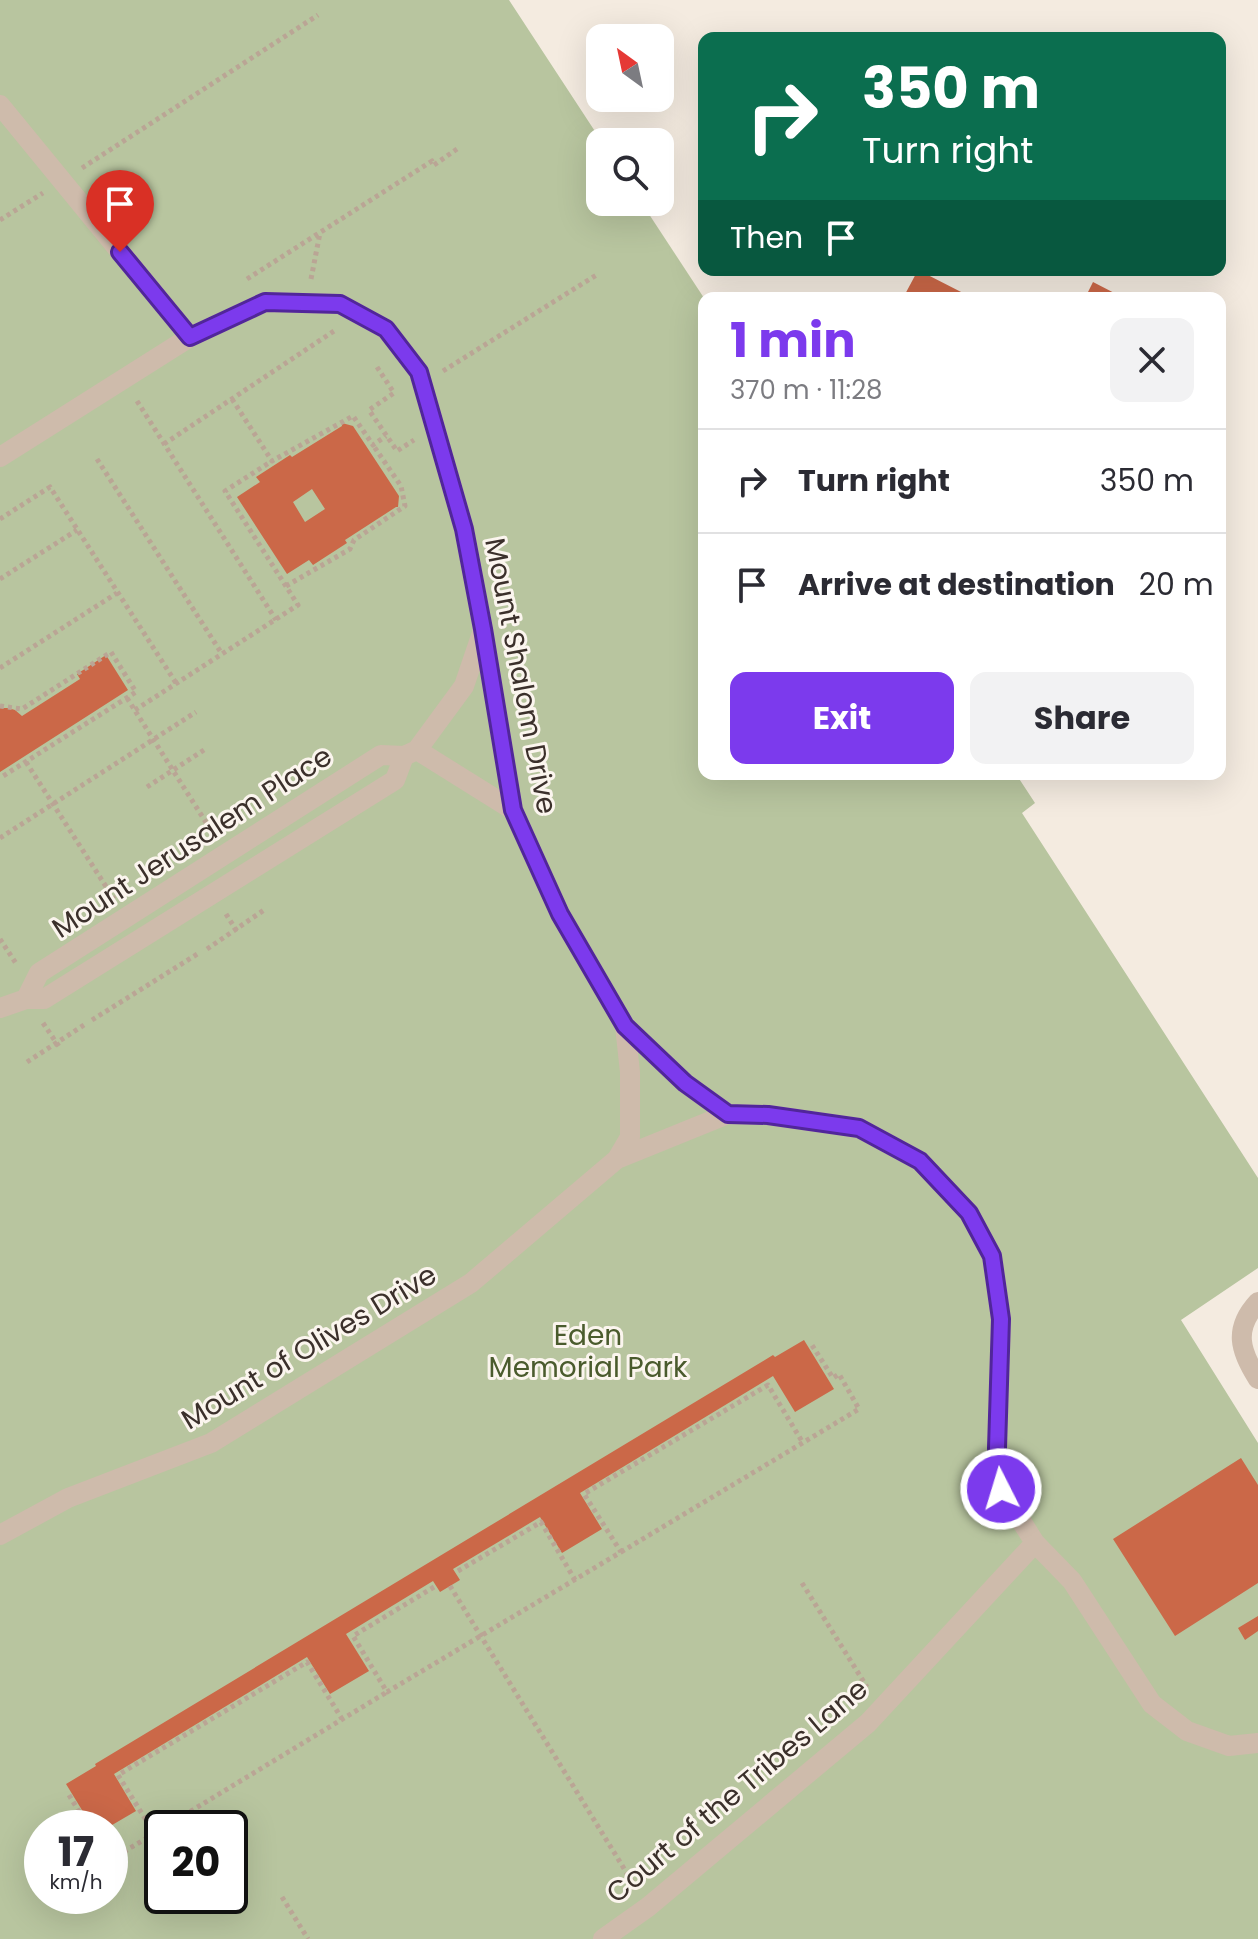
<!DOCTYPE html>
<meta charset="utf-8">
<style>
body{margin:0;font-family:Poppins,sans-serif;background:#f2f2f3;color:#2b2b33;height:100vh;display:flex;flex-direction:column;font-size:30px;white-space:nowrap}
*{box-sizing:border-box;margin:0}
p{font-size:26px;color:#7c7c81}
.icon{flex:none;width:44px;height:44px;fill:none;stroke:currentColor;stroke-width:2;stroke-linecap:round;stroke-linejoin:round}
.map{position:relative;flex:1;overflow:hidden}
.drawer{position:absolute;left:698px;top:292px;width:528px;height:488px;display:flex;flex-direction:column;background:#fff;border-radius:16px;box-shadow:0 8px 32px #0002}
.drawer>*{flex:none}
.guide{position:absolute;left:698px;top:32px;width:528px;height:244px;border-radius:16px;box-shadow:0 8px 32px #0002;background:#0b6e4f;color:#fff;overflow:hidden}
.needle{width:52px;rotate:327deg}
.tools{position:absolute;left:586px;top:24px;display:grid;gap:16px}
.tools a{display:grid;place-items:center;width:88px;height:88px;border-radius:16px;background:#fff;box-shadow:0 8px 32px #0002;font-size:40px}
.speed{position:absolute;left:24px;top:1810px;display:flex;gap:16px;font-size:40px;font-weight:700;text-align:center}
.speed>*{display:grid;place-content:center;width:104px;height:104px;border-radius:50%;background:#fff;box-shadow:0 8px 32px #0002;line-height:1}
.speed small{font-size:20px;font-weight:400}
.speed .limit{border:4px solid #111;border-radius:12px;background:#fff;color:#111}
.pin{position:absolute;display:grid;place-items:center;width:68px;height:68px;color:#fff;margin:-82px -34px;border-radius:50% 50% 50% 0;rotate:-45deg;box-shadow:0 0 8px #0007}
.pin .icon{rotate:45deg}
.me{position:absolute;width:88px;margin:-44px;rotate:355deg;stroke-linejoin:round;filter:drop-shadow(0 0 6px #0008)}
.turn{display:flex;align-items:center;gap:28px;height:168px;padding:0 32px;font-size:36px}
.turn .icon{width:104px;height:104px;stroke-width:2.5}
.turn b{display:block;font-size:56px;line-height:68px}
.then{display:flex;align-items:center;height:76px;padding:0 32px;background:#0003;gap:16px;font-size:30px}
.round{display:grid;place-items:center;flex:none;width:84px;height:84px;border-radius:16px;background:#f2f2f3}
.overview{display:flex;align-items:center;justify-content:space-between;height:136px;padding:0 32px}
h1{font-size:48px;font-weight:700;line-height:60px;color:#7c3aed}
.primary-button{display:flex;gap:16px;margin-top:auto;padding:16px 32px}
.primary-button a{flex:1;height:92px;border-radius:16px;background:#7c3aed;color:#fff;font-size:32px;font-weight:700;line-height:92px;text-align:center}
.primary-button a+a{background:#f2f2f3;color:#2b2b33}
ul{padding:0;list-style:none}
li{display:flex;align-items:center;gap:24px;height:104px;padding:0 32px;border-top:2px solid #e1e1e2}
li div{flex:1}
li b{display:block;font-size:30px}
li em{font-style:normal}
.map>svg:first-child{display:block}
.green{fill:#b8c59f;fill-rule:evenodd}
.building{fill:#cb6848;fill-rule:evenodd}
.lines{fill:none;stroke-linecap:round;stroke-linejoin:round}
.path{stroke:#baa595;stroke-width:5;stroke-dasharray:4 4;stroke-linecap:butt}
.minor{stroke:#cebbab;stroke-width:20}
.route-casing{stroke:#51269a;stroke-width:20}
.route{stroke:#7c3aed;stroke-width:14}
.labels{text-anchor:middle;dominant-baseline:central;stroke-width:6;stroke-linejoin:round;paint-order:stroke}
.street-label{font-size:28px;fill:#3b302b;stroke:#fbf5ee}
.park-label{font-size:28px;fill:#4a5b2d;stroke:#fbf5ee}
</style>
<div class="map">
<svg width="1258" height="1939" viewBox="0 0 1258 1939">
<rect width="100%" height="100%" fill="#f4ebe0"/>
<path class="green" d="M0 0H509L602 142H600V202H641L704 298V774H1016L1035 803 1022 813 1258 1178V1268L1181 1320 1258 1443V1939H0ZM42 1828H110V1896H42ZM162 1828H230V1896H162Z"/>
<path class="building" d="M918 270 967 295 966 298H903Z
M1093 282 1124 298H1085Z
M342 423 353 426 399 496 398 507H396L345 540 347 543 313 565 309 560 287 574 237 497 260 482 256 477 290 455 292 457 342 426ZM312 489 325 509 305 522 293 502Z
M106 655 128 690 0 772V708H8L15 710 22 716 80 679 77 674Z
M804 1340 834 1389 795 1412 773 1376 580 1493 602 1529 562 1553 540 1517 453 1569 460 1580 440 1592 433 1581 346 1634 369 1671 330 1694 307 1657 114 1774 136 1811 107 1828H93L66 1784 96 1766 95 1764 773 1355 775 1357Z
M1241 1458 1258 1485V1583L1175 1636 1113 1539Z
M1258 1616V1631L1245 1640 1238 1628Z"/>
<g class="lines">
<path class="path" d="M82 168 318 15
M0 220 43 193
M247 279 432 161 434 165 457 149
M311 279 320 233
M377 367 394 393 369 410 397 451 414 440
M443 371 598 274
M232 399 272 461 353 416 373 445 386 436
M137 401 276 620
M164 444 337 329
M97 459 222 654
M0 519 50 487 176 683
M0 579 77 530
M286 586 350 549 354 540 405 506 401 486 373 445
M0 668 117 593
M127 698 214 835
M0 706 22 709 111 652 136 692 0 778
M135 710 298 605 225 491 272 461
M26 762 114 899
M147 787 204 750
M0 838 196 712
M226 914 238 933
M0 939 17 965
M207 949 264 910
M92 1020 199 953
M43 1023 60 1048
M27 1062 84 1025
M621 1552 859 1409 839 1374 833 1378 810 1342
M458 1571 541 1522 575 1580
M802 1583 867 1687
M450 1586 636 1888
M434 1587 353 1636 387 1692 621 1552 584 1494 768 1385 803 1443
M69 1795 89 1828
M163 1828 387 1692
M154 1833 118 1775 307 1662 342 1719
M110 1860 162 1829
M282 1897 308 1939"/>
<path class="minor" d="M0 105 190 337
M0 457 190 337 265 302 340 304 386 329 419 372 464 529 483 629 513 810 560 914 625 1026 685 1083 728 1114 768 1115 859 1128 920 1161 969 1213 992 1256 1001 1319 997 1448 1001 1489 1035 1543 1072 1581 1152 1704 1187 1731 1229 1746 1258 1743
M417 750 513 810
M404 756 417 750 464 686 482 633
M0 1008 26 999H44L395 780 404 756 381 755 39 973 26 999
M617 1159 630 1137V1072L625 1026
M1258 1302C1233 1329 1240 1351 1258 1379
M0 1535 68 1498 211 1443 471 1283 617 1159 728 1114
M603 1939 648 1907 868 1723 1035 1543"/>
</g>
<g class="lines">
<defs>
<path id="route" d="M120 252 190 337 265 302 340 304 386 329 419 372 464 529 483 629 513 810 560 914 625 1026 685 1083 728 1114 768 1115 859 1128 920 1161 969 1213 992 1256 1001 1319 997 1448 1001 1489"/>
</defs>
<use href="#route" class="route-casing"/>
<use href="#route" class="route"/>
</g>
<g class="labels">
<g class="street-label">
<text transform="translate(521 676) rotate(79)">Mount Shalom Drive</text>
<text transform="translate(192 842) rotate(-33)">Mount Jerusalem Place</text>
<text transform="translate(309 1347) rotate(-31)">Mount of Olives Drive</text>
<text transform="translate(737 1791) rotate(-40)">Court of the Tribes Lane</text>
</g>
<g class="park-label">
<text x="588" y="1335">Eden<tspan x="588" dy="32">Memorial Park</tspan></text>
</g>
</g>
</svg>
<div class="tools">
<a><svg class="needle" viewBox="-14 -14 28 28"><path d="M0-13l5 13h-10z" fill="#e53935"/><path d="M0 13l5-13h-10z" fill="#7c7c81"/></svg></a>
<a><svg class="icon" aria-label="search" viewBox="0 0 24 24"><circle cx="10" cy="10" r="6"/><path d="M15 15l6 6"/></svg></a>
</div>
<div class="speed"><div>17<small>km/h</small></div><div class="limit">20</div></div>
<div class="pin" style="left:120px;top:252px;background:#d93025"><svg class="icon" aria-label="arrive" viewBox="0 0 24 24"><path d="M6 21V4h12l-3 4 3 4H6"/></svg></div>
<svg class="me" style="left:1001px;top:1489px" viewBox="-20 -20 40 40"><circle r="17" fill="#7c3aed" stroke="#fff" stroke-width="3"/><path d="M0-11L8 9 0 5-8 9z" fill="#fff"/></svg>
<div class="guide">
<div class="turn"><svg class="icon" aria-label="right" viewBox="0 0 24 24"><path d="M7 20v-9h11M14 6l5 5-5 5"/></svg><div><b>350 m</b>Turn right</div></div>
<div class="then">Then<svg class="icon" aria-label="arrive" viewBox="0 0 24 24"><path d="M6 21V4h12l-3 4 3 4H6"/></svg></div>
</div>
<section class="drawer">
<div class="overview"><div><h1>1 min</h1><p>370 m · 11:28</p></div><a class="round"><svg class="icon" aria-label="close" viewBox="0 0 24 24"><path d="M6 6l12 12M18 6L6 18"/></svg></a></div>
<ul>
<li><svg class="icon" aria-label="right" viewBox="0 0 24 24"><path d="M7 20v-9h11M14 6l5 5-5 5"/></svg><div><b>Turn right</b></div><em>350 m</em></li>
<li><svg class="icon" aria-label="arrive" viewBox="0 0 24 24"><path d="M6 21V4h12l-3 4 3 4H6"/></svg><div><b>Arrive at destination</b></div><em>20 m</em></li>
</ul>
<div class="primary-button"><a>Exit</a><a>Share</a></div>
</section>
</div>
